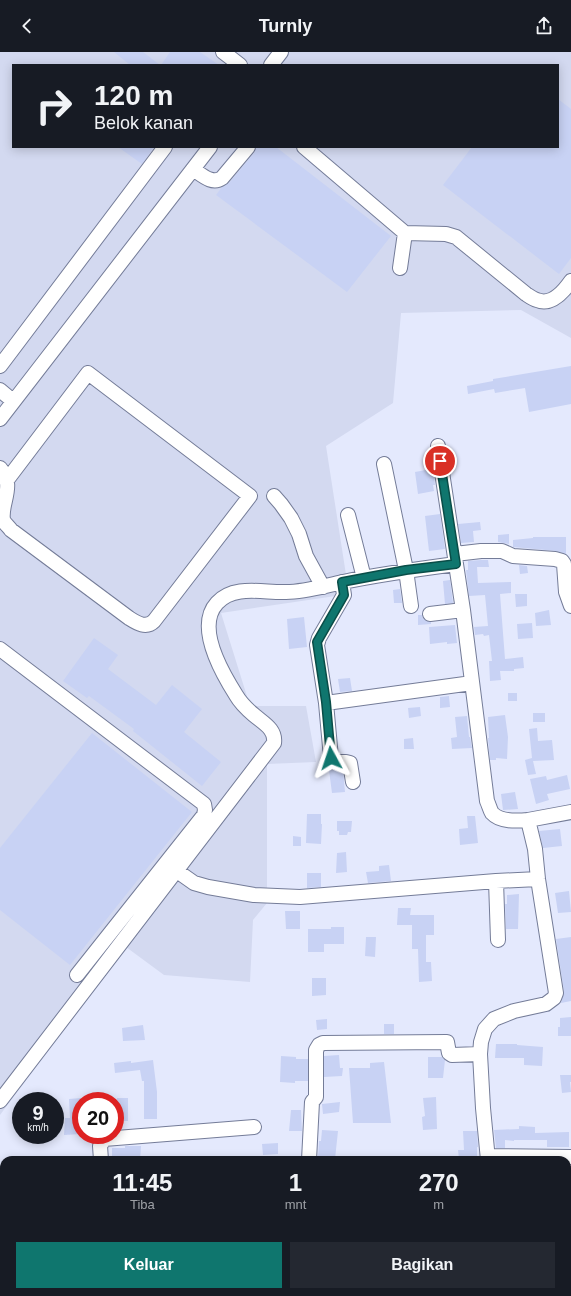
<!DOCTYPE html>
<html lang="id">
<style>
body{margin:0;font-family:Arial,sans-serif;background:#242831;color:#f1f3f6;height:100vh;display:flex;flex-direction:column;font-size:15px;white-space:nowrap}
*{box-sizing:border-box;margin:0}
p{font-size:13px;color:#9ea1a6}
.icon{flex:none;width:22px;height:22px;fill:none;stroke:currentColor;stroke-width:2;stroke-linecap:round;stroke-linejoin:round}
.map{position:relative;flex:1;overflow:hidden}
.sheet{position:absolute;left:0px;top:1104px;width:571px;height:140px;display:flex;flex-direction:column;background:#171b24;border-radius:12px 12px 0 0;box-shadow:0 2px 10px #0003}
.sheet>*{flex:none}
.hud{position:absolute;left:12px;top:12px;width:547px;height:84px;border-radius:0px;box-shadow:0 2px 10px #0003;background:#171b24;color:#f1f3f6;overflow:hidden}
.speed{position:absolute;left:12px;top:1040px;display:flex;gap:8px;font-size:20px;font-weight:700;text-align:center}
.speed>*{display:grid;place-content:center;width:52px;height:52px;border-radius:50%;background:#171b24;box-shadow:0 2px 10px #0003;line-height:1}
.speed small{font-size:10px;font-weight:400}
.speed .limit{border:6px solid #d22;background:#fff;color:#111}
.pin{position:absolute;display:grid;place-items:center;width:34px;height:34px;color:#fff;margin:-17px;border:2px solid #fff;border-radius:50%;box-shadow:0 1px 4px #0007}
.me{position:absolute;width:44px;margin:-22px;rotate:355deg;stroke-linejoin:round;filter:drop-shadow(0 0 3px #0008)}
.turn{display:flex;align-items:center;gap:14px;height:84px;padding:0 16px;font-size:18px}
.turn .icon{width:52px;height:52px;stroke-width:2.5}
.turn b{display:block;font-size:28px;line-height:34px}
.eta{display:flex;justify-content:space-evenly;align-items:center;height:68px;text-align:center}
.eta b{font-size:24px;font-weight:700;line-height:28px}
.action{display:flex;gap:8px;margin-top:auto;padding:8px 16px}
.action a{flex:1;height:46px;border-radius:0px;background:#0f766e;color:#fff;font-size:16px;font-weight:700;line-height:46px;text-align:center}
.action a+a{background:#242831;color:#f1f3f6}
header{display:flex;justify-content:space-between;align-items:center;height:52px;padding:0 16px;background:#171b24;font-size:18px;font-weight:700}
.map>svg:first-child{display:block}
.built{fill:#d3d9f0;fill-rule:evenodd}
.building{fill:#c8d2f4}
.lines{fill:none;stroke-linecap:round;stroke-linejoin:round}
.minor-casing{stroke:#747c98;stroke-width:16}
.minor{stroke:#fff;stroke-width:14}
.route-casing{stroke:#0a4d48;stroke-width:10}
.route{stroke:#0f766e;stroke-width:7}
</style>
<header><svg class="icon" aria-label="back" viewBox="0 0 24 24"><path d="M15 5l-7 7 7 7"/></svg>Turnly<svg class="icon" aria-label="share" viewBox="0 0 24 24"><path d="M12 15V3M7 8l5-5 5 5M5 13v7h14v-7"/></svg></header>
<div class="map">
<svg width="571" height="1244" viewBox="0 0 571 1244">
<rect width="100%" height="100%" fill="#e4e9fd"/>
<path class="built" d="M0 0H571V286L521 258 401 261 393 351 326 394 349 542 221 561 250 654H306L316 710 267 712V851L253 868 250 930 164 923 126 895 0 1063ZM13 13H558V95H13Z"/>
<path class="building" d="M114 0H143L160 13H130Z
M170 0H200L219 13H161Z
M558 47 571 57V206L559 222 443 133 472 95H558Z
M118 95H154L142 112Z
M256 95H276L391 184 347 240 216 143 222 135 229 131 255 100Z
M571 314V352L529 360 525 336 495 341 494 337 468 342 467 334 493 329V327Z
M431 417 432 424H434L435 433H433L434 439 418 442 415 420Z
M440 462 445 497 429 499 425 464Z
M480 470 481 478 473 479 474 490 461 491 458 472Z
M509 482V492L498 490V483Z
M533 485H566V502L556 499 513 495V488L533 486Z
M481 508H488L489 515H477L478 531 511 530V541L500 542 505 607 523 605 524 616 514 617V619H500L501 628 490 629 489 609H492L489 583 484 584 483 582 475 583 474 575 488 574 485 543 469 544 466 518H468V509Z
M519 513 527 514 528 521 520 522Z
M450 528 453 551 445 552 443 529Z
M400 537 402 551H394L393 538Z
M515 542H527V554L516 555Z
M549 558 551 573 536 574 535 561Z
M418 563H422L423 567 431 570V572L418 573Z
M304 565 307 595 289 597 287 567Z
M532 571 533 586 518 587 517 572Z
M455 573 457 591 447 592V590L430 592 429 575Z
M94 586 118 603 108 617 156 653 172 633 202 657 184 680 221 710 202 734 133 679 134 677 89 644 87 646 63 629Z
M350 626 352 639 340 640 338 627Z
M508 641H517V649H508Z
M449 644 450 655 440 656V645Z
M420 655 421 664 409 666 408 656Z
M533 661H545V670H533Z
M505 663 508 685 507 707 496 706V708H490L488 686H489L488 665Z
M467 664 469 685H470L472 696 452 697 451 686 457 685 455 665Z
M537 676 538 689 552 688 554 708 533 709 536 722 528 723 525 708 532 706 529 677Z
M92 681 192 760 70 913 0 858V796Z
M413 686 414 697H404V687Z
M329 718H343L345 740 332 741Z
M567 723 570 737 547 742 549 748 536 752 530 727 546 724 547 728Z
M515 740 518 757 503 758 501 742Z
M307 762H321V772H322L321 792 306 791Z
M467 764H475L478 791 460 793 459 777 468 776Z
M337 769H352L351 780H348L347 783H339V779H337Z
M560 777 562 794 543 796 539 779Z
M293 784 301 785V794H293Z
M346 800 347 820 336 821 337 801Z
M389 813 391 829 368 831 366 820 379 819V814Z
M307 821H321V835L307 836Z
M569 839 571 860 558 861 555 841Z
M519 842 518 877H506L505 852H507V843Z
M398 856H411L410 863H434V883H426V910H431L432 929 419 930 418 897H412V873H397Z
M285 859H300V877H286Z
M331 875H344V892H324V900H308V877H331Z
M366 885H376L375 905 365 904Z
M571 885V949L561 951 564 940 556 887Z
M312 926H326V943L312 944Z
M571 965V984H558V975H560V966Z
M327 967V977L317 978 316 968Z
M384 972H394V982H384Z
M143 973 145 988 123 989 122 976Z
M496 992H517V993L543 995 542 1014 524 1013V1006H495Z
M339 1003 340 1016H343L342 1024 324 1025V1004Z
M281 1004 296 1005V1007H308V1029H295V1031L280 1030Z
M428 1005H442L445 1008 443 1026H428Z
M153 1008 157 1040V1067H144V1029H142L140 1018 115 1021 114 1011 131 1009V1011Z
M384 1010 391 1071H353L349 1016H370V1011Z
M560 1023H571V1030H570L571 1040 562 1041Z
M436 1045 437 1077 423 1078 422 1065 425 1064 423 1046Z
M81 1046V1082L64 1083 65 1066H70L69 1047Z
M117 1046H128V1069H117Z
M340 1050 339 1060 323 1062 322 1052Z
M291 1058H301L302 1079H289Z
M519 1074 535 1075V1081L569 1080V1095H547V1088H514V1089L505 1088V1096H496L494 1078 519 1077Z
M322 1078 338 1079 335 1107 318 1105 319 1089H321Z
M463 1079H477L478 1095H477V1107H459L458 1098H464Z
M278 1091V1102L263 1103 262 1092Z
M125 1094H141L140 1108H112V1096H125Z"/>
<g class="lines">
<defs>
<path id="minor" d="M223 0 240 13
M271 13 281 0
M304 95 405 181 446 182 456 185 526 242C529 244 533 247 537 248 551 254 564 239 571 229
M193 117C202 123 212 133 222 126L248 95
M400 216 405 181
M0 314 165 95
M0 338 13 349
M0 367 210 95
M438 394 463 558 487 749C489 753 490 758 492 761 500 770 517 769 528 768L535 797 538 827 556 941 554 946 546 952 514 959 494 967 485 977 481 990 480 1002 483 1056 488 1108
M384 412 406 518 411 554
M0 416C16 434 0 451 3 468 5 472 9 475 11 478L129 566C137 571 146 577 154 569L250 444 88 321 7 428
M274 444 281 452 291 466 299 482 306 504 323 535
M348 463 364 526
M455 502 481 499H502L513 504 555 507 562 509 564 512 566 540 571 554
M342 530 344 543 319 586 317 593 326 651 331 706 335 710H346L350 711 353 730
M430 562 463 558
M0 597 204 752 205 758 204 763 77 923
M326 651 472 631
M528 768 571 760
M177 819 194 831 208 835 254 843 300 845 496 829 538 827
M496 829 498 888
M0 1049 274 691C276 677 263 671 254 663 248 658 240 650 236 643 222 621 195 575 217 551 234 532 264 541 286 540 305 540 324 534 343 530 381 522 418 517 456 512
M488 1104 571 1105
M101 1108 100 1094 104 1087 254 1075
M309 1108 312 1050 316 1045V998L319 993 323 991 447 990 449 1001 452 1003 480 1002
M109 1240V1244
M318 1240V1244
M493 1240 496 1244
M446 1244 468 1243 480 1240"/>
</defs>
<use href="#minor" class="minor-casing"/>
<use href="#minor" class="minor"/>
</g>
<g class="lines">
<defs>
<path id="route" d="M331 706 326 650 317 590 344 543 342 530 406 518 456 512 440 409"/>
</defs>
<use href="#route" class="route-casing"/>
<use href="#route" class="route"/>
</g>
</svg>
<div class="speed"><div>9<small>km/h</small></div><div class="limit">20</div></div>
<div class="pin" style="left:440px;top:409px;background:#d93025"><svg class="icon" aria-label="arrive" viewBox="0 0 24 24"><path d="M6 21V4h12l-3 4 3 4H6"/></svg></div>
<svg class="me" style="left:331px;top:706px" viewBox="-20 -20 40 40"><path d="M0-17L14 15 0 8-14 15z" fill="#0f766e" stroke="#fff" stroke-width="4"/></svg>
<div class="hud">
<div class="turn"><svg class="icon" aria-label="right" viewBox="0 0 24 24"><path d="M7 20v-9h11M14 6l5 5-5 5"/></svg><div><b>120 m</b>Belok kanan</div></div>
</div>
<section class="sheet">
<div class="eta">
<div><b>11:45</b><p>Tiba</p></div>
<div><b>1</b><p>mnt</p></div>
<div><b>270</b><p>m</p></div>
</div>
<div class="action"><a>Keluar</a><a>Bagikan</a></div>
</section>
</div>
